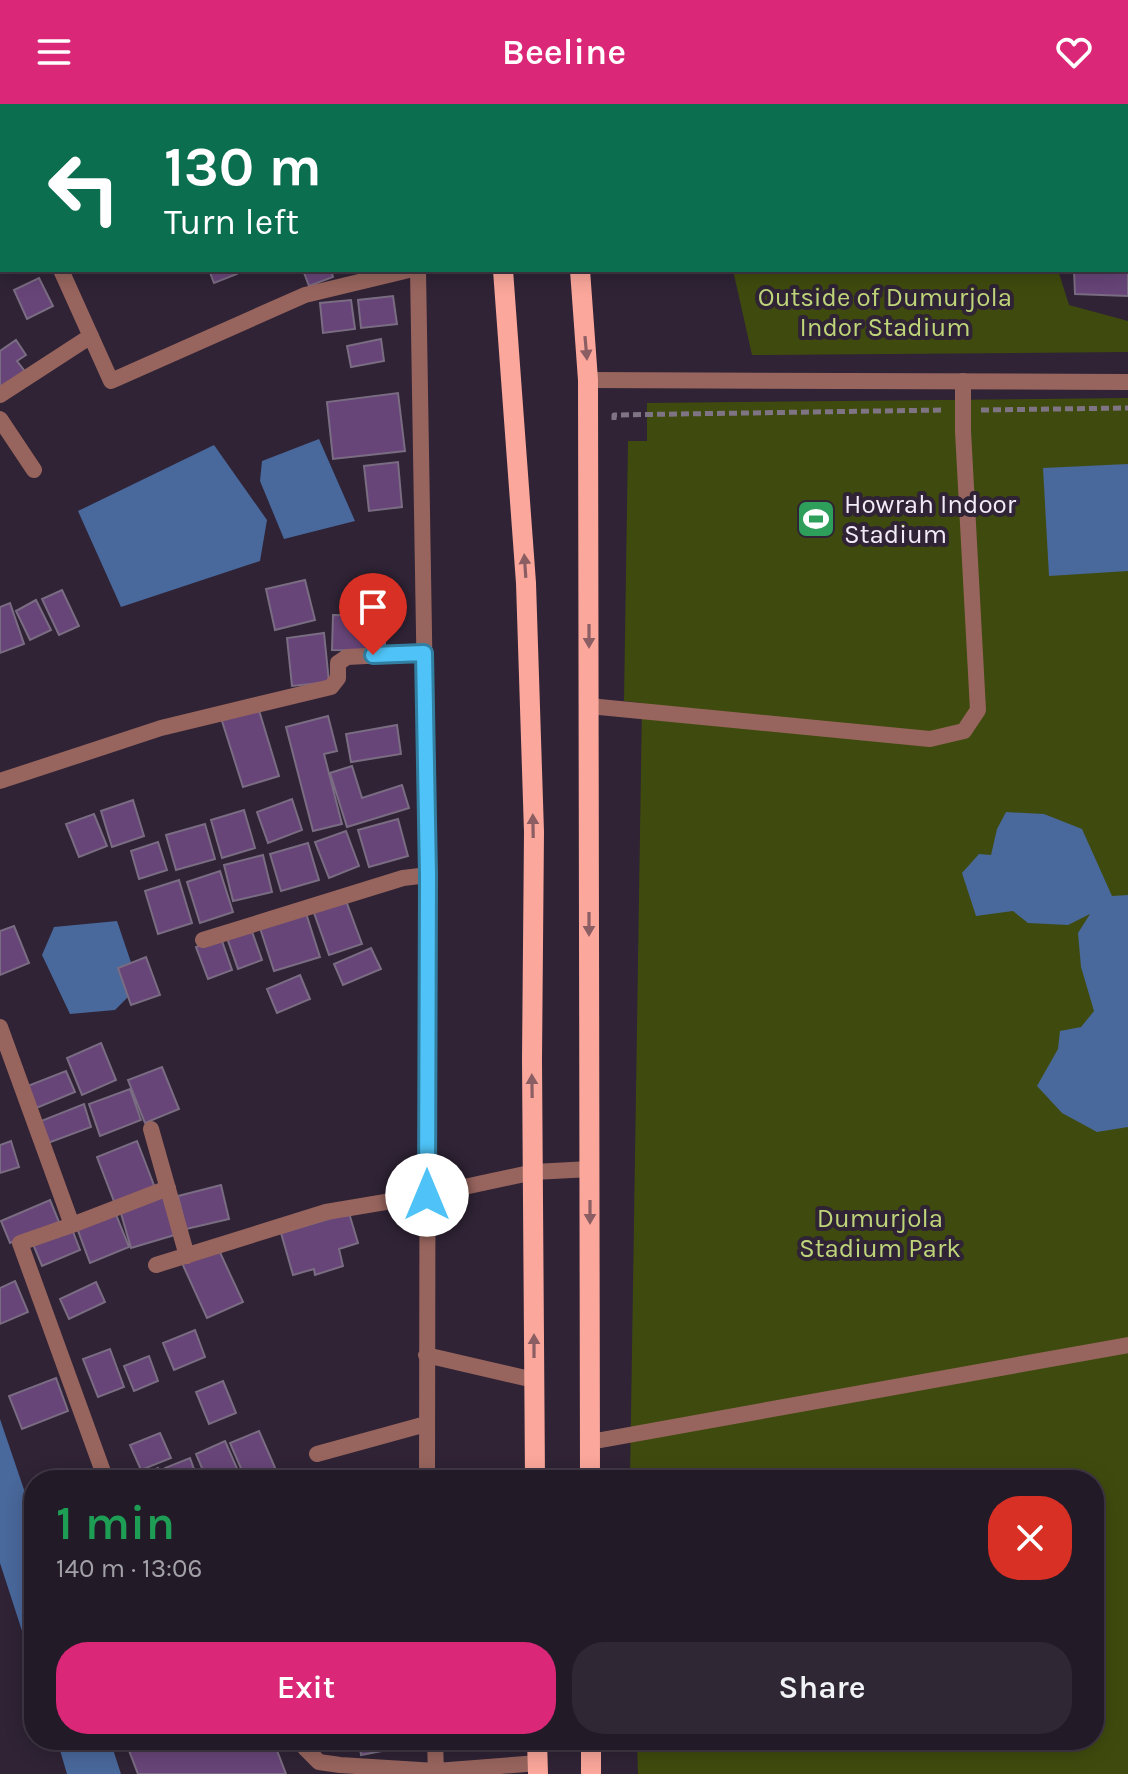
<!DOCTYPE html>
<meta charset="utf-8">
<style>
body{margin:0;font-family:Karla,sans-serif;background:#2f2734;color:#f1f3f6;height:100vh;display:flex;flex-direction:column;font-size:30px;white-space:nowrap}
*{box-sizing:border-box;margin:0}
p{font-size:26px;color:#a3a1a8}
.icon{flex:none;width:44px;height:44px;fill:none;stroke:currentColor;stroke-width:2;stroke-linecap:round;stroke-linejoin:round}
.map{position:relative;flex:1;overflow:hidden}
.drawer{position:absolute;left:24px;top:1366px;width:1080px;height:280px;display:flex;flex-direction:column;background:#231a28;border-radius:32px;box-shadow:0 4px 20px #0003,0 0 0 2px #403845}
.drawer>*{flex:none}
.guide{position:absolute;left:0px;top:0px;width:1128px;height:168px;box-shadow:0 4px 20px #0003,0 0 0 2px #403845;background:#0b6e4f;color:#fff;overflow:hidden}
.pin{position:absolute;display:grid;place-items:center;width:68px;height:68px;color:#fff;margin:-82px -34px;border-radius:50% 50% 50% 0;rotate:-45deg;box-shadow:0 0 8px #0007}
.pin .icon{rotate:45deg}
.me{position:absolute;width:88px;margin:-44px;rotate:0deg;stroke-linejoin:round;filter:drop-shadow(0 0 6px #0008)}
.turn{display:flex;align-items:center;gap:28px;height:168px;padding:0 32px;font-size:36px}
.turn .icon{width:104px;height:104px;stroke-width:2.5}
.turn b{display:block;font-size:56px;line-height:68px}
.round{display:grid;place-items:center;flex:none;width:84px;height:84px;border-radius:32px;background:#2f2734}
.head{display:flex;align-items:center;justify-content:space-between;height:136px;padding:0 32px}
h1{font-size:48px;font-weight:600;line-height:60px;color:#1e9e55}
.cta{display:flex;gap:16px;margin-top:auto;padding:16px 32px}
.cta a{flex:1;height:92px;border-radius:32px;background:#db2777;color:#fff;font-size:32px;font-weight:600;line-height:92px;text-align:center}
.cta a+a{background:#2f2734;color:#f1f3f6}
header{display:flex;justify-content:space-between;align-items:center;height:104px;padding:0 32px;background:#db2777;color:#fff;font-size:36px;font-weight:600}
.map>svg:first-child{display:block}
.green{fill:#3f4b0e}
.water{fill:#49689b}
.building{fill:#674578;stroke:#7a6c82;stroke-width:2}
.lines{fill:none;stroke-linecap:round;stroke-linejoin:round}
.path{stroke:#7f7484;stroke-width:5;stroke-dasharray:8 4;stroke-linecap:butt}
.service{stroke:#98655e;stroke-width:16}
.minor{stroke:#98655e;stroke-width:16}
.primary{stroke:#fba79b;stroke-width:20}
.oneway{fill:#8b5e63}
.route-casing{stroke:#337fa1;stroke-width:20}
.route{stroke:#4fc3f7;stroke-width:14}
.labels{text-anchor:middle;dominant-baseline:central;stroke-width:8;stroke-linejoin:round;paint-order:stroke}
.park-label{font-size:26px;fill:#bfd579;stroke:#2f2335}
.poi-label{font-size:26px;fill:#f3ebf7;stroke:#2f2335;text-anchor:start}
</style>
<header><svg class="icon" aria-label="menu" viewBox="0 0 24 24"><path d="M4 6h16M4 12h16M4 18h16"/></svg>Beeline<svg class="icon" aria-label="heart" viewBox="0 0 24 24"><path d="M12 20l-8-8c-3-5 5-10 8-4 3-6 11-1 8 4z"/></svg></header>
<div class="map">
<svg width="1128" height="1670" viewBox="0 0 1128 1670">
<rect width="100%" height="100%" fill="#2f2335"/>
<path class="green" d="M733 166H1058L1069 201 1128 217V248L752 251Z
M1128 294V1670H638L637 1636H1094V1376H630L642 599 624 597 628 337H647V299Z"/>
<path class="water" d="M319 335 355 417 284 435 260 377 262 357Z
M214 341 267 416 260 457 121 503 78 407Z
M1128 360V467L1049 472 1043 364Z
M1006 708 1044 710 1082 725 1112 792 1128 791V1023L1097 1028 1062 1009 1037 982 1058 945 1060 927 1081 923 1094 907 1081 863 1078 829 1090 810 1068 821 1028 819 1013 807 976 812 962 769 979 750 991 751 997 725Z
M117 817 139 882 115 906 70 910 42 851 54 823Z
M0 1315 34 1415V1564L0 1459Z
M57 1636H110L121 1670H67Z"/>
<path class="building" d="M1126 135H1128V192L1075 190 1074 166H1126Z
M209 166H236L237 170 214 179Z
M303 166H331L333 173 309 182Z
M39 174 53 202 27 215 14 186Z
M393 192 397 220 361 224 358 196Z
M351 196 355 225 323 229 320 199Z
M381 235 384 257 351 263 347 242Z
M16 236 26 251 17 257 27 270 0 289V247Z
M398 289 405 347 333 355 327 298Z
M398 358 402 403 369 407 364 362Z
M305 476 315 516 275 526 266 485Z
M62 486 79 522 59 531 42 495Z
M36 496 51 526 30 536 16 507Z
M10 499 24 540 0 549V503Z
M333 511 385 512V547L332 546Z
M324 529 329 578 292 582 287 534Z
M258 603 279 672 243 683 221 614Z
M328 612 337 647 324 650 342 720 313 727 286 623Z
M397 621 401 650 351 658 346 630Z
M352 662 362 694 402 681 409 704 347 723 330 669Z
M292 695 302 726 268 739 257 708Z
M133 696 144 732 112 743 101 707Z
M244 706 255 744 222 754 211 716Z
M94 710 107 742 79 753 66 720Z
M398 715 408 752 369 763 358 726Z
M205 720 215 755 176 766 166 731Z
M346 727 359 762 329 774 315 738Z
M158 738 167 766 139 775 131 747Z
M308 739 319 776 281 787 270 750Z
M263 751 272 788 233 797 224 761Z
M220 767 233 808 200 819 187 778Z
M179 776 192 819 158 830 145 787Z
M345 794 362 840 329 851 313 806Z
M305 806 320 853 274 867 259 821Z
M14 822 29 859 0 871V827Z
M250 822 262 856 238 865 226 831Z
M221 834 232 866 208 875 196 843Z
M371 844 381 865 343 881 334 860Z
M146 853 160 891 131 901 118 864Z
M300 871 310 895 277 909 267 885Z
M101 939 116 976 82 991 67 954Z
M162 963 179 1005 145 1019 128 976Z
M66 967 75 988 34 1005 25 983Z
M130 985 141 1016 100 1032 89 1000Z
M84 1000 91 1023 48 1039 41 1017Z
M11 1037 19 1063 0 1069V1041Z
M137 1037 155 1084 115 1100 97 1053Z
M221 1081 229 1115 186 1125 178 1092Z
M167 1092 178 1130 131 1144 120 1106Z
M50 1096 59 1118 10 1139 1 1117Z
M115 1108 129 1143 90 1159 77 1124Z
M349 1109 358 1139 339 1145 343 1162 315 1171 314 1165 293 1171 281 1129Z
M72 1125 80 1146 42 1162 33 1140Z
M217 1142 243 1198 207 1214 182 1159Z
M15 1177 28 1208 0 1220V1184Z
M96 1178 105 1198 69 1215 60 1195Z
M195 1226 205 1253 174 1266 163 1239Z
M110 1245 124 1283 98 1293 83 1255Z
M149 1252 158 1277 134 1287 124 1262Z
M56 1274 68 1307 22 1325 9 1292Z
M223 1277 236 1309 209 1320 196 1288Z
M259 1327 280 1375 278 1376H246L230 1339Z
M160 1329 171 1354 141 1366 130 1341Z
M225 1337 242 1376H207L196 1350Z
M190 1354 198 1376H169L165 1364Z
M158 1364 162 1376H126Z
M125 1636H273L286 1670H138Z
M359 1636H402L403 1643 361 1651Z"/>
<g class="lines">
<path class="path" d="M981 306 1128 304
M614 316V311L943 306"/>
<path class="service" d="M589 602 930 635 964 627 978 606 963 327V277
M590 1338 1128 1241"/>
<path class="minor" d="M50 2 51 0
M422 2V0
M0 34 2 39
M61 166 111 277 305 191 409 166
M418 166 428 771
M588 276 1128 278
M0 291 91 232
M0 315 34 366
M0 677 161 624 331 583 338 574V559L347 553 424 549
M203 836 403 774 428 771 427 1376
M0 923 72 1121 20 1139 106 1376
M151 1025 187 1152
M72 1121 168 1084
M156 1161 326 1108 427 1091 534 1068 590 1065
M426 1251 534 1276
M317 1350 426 1320
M302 1636 305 1644 319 1658 340 1661 436 1667 538 1659
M435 1636 436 1670"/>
<path class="primary" d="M497 0V2
M576 0V2
M503 166 526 479 534 728 532 956 535 1376
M580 166 588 276 590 1376
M537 1636 538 1670
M591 1636V1670"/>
</g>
<defs><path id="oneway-solid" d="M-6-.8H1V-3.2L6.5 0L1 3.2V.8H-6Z" transform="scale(2)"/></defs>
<g class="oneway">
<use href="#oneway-solid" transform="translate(586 244) rotate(85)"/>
<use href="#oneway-solid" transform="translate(525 462) rotate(-94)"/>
<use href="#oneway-solid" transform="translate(589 532) rotate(90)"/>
<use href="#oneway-solid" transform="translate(533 722) rotate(-91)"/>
<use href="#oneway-solid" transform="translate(589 820) rotate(90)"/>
<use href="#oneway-solid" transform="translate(532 982) rotate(-91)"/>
<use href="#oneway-solid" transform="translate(590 1108) rotate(90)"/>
<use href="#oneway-solid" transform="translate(534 1242) rotate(-90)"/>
</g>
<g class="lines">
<defs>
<path id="route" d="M373 551 424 549 428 771 427 1091"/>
</defs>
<use href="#route" class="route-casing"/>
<use href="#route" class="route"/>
</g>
<defs>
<symbol id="stadium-square" viewBox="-11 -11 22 22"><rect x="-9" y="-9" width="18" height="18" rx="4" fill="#2e9e5b" stroke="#2f2335"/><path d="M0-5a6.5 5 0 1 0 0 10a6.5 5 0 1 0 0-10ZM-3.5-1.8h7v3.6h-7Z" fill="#fff"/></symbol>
</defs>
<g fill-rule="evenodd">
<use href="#stadium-square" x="794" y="393" width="44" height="44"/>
</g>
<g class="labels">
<g class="park-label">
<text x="885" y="193">Outside of Dumurjola<tspan x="885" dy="30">Indor Stadium</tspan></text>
<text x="880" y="1114">Dumurjola<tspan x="880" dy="30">Stadium Park</tspan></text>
</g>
<g class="poi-label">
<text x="844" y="400">Howrah Indoor<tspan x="844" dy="30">Stadium</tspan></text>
</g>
</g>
</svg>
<div class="pin" style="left:373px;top:551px;background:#d93025"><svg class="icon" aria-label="arrive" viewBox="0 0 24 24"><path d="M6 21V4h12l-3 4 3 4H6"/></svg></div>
<svg class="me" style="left:427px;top:1091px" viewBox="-20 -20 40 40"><circle r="19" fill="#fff"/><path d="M0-13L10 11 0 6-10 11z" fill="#4fc3f7"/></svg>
<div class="guide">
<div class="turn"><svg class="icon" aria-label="left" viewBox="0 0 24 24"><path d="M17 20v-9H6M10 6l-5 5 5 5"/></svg><div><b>130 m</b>Turn left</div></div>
</div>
<section class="drawer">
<div class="head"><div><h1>1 min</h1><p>140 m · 13:06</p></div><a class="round" style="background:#d93025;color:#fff"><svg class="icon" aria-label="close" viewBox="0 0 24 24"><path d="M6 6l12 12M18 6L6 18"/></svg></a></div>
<div class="cta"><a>Exit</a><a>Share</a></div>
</section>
</div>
